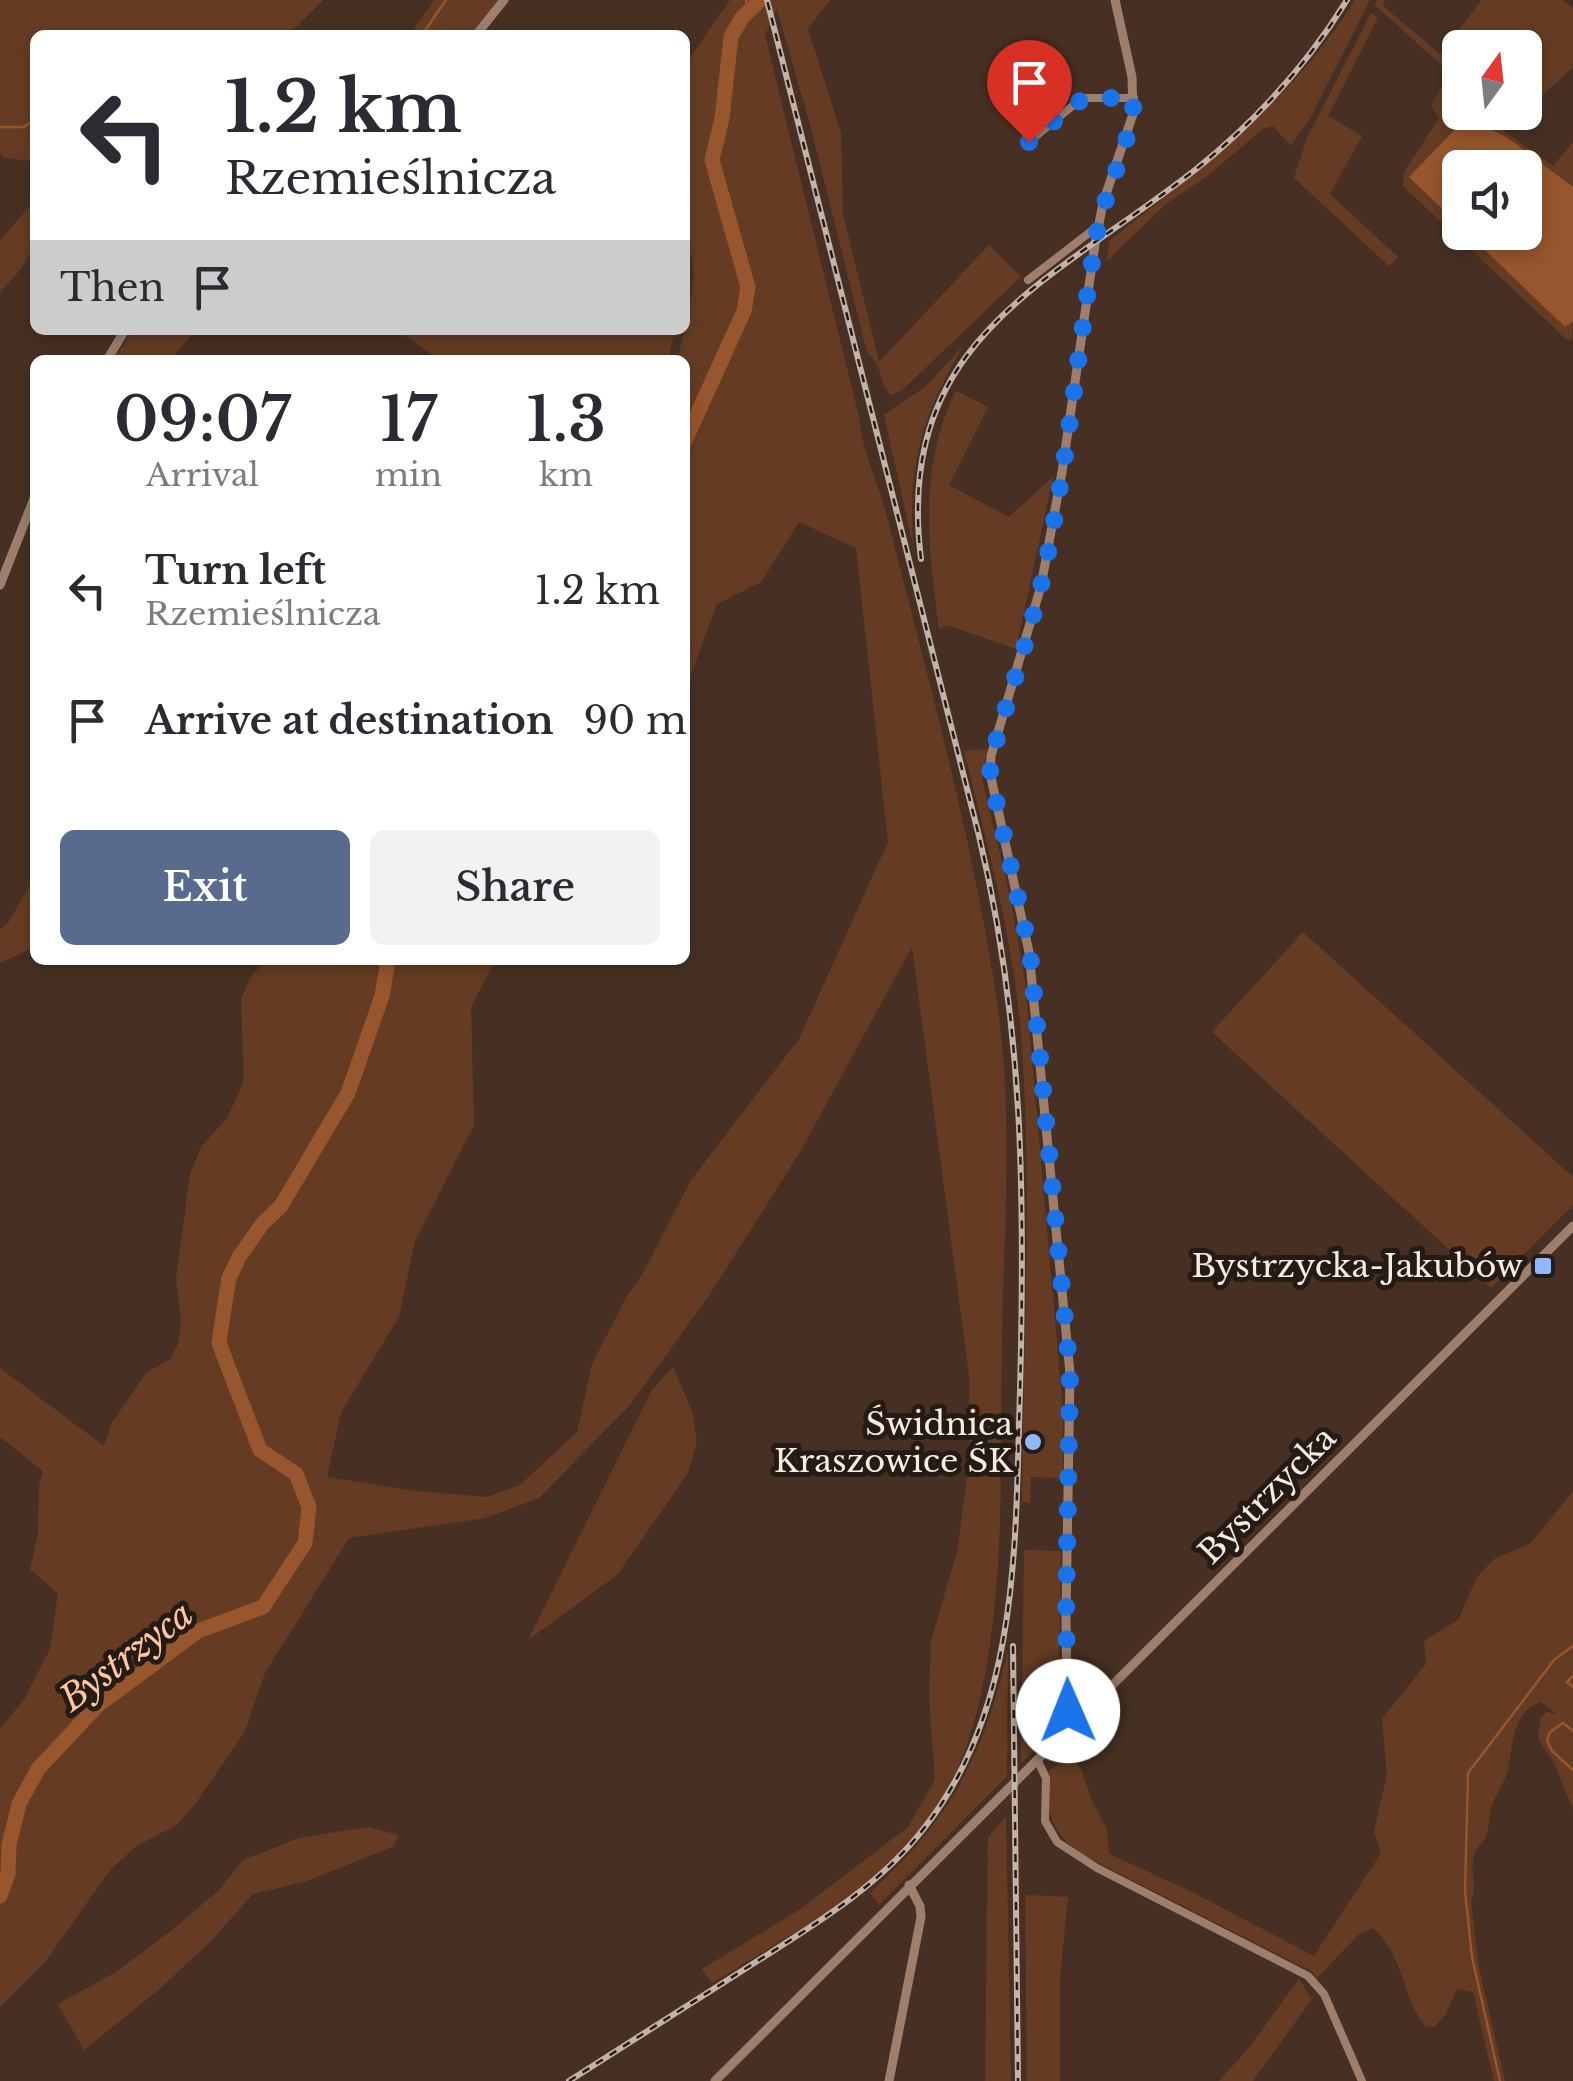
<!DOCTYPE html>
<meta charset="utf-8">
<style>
body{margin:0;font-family:"Libre Baskerville",serif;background:#f2f2f3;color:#2b2b33;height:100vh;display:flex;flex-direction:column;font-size:38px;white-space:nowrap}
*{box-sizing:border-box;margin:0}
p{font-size:32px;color:#7c7c81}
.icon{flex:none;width:55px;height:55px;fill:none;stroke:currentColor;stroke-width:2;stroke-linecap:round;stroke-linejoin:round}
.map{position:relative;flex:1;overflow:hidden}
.details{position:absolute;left:30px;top:355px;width:660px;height:610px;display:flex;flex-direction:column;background:#fff;border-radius:15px;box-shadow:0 5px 15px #0003}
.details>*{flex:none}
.guide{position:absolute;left:30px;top:30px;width:660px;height:305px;border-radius:15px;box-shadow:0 5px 15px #0003;background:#fff;color:#2b2b33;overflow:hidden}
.needle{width:65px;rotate:15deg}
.controls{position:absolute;left:1442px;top:30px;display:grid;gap:20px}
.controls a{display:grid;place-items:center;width:100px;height:100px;border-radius:15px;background:#fff;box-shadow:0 5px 15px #0003;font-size:50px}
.pin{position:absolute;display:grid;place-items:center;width:85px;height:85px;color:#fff;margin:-102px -42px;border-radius:50% 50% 50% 0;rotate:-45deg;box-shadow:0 0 10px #0007}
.pin .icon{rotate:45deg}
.me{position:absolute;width:110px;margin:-55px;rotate:359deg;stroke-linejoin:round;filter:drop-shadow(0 0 8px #0008)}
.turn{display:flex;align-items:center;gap:35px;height:210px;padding:0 30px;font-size:45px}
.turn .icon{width:130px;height:130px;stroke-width:2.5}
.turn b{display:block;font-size:70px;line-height:85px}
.then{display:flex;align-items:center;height:95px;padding:0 30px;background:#0003;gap:20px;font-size:38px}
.eta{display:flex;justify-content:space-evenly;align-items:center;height:170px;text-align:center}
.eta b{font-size:60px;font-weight:600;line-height:70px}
.action{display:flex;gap:20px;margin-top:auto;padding:20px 30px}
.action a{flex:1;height:115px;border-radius:15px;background:#586a8e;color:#fff;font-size:40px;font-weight:600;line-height:115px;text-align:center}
.action a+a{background:#f2f2f3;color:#2b2b33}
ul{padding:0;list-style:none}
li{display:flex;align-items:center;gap:30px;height:130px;padding:0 30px}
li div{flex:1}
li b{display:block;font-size:38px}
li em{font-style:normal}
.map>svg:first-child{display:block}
.green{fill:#653c23}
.water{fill:#97562d}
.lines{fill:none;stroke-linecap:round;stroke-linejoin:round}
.stream{stroke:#97562d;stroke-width:2.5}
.river{stroke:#97562d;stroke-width:15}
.minor{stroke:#9e7f6e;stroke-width:8}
.tertiary{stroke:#9e7f6e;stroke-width:9}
.rail-casing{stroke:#c3b2a8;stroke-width:6}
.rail{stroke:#251b15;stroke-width:2.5;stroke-dasharray:8;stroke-linecap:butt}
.route{stroke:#1a73e8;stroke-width:18;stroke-dasharray:0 32.4}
.poi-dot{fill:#90b8fd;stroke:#251b15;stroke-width:4}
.labels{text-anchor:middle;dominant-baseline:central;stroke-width:10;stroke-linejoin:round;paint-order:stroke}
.poi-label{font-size:32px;fill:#f9eae2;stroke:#251b15;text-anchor:end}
.street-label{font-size:32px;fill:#f9eae2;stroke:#251b15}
.water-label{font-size:35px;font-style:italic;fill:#fec5a4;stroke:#251b15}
</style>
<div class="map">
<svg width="1573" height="2081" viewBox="0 0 1573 2081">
<rect width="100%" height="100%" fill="#473023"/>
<path class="green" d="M0 0H323L288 35H35V158L26 161 3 157 0 153Z
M434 0H498L470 35H410Z
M730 0H830L808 29 841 133 843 214 879 362 989 245 1021 277 901 391 891 395C877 382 886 369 867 352L811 128 777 9 765 35 859 417C862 454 881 488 889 524 915 629 944 734 967 840 981 907 995 974 1002 1043 1011 1139 1004 1237 1002 1334 999 1471 1013 1686 939 1804 887 1887 793 1932 712 1983L702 1969 799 1910 908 1827 935 1780 929 1695 931 1641 957 1552 970 1457 969 1375 912 947 800 1152 710 1294 631 1404 539 1498 485 1518 349 1538 265 1673 245 1731 196 1803 177 1825 136 1846 110 1870 45 1962 0 2007V1729L25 1698 50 1649 58 1594 30 1569 38 1534 39 1487 43 1471 0 1437V1368L104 1446 111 1424 146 1373 170 1359 179 1342 181 1320 176 1279 190 1174 201 1147 228 1117 244 1080 241 1000 250 978 265 960H305L312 965 314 960H496L471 1007 474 1125 415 1241 399 1317 341 1412 327 1477 416 1491 487 1497 520 1485 577 1432 592 1364 626 1298 643 1273 691 1180 799 1039 888 842 856 548 799 522 761 582 717 604 685 691V360H677C685 330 704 266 685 239V65Z
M1355 0H1370L1310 118 1291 146 1273 126 1264 128 1206 177 1167 203 1107 261 1109 241C1203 167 1290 103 1355 0Z
M1377 0H1385L1383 6 1440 54 1482 0H1563L1573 9V67L1525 111V48H1460V82L1375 5Z
M1371 13 1378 18 1328 116 1362 136 1330 194 1398 257 1389 266 1294 178 1307 138Z
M1446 80 1460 95V112L1480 113 1553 166 1573 142V187L1508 138 1480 122 1410 177 1460 226V232L1467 233 1565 327 1573 321 1572 340 1566 339 1403 186 1404 172 1439 118 1431 105Z
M35 200C35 248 35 257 0 292V240Z
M134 330H195L171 360H113Z
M397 330H675L668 360H440Z
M963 346C922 417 908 463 913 545L884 415 926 386Z
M956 391 988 407 949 485 1009 517 1053 477 1016 649 947 625 939 629C928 546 918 468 956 391Z
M987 749 982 779 1010 896 1025 981 1063 1410V1478L1031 1477 1030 1503 1022 1502C1023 1346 1033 1191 1021 1036 1014 940 987 845 964 751Z
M35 876V947L0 963V930L8 923Z
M1303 932 1573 1177V1205L1491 1288 1212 1032Z
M673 1367 692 1411 697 1441 688 1473 617 1575 528 1640 652 1390Z
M1573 1491V1809L1554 1763 1538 1739 1541 1717 1547 1712 1557 1714 1541 1702C1512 1712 1513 1744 1508 1769 1505 1782 1497 1792 1492 1805 1489 1815 1490 1826 1486 1836 1483 1844 1476 1847 1474 1855 1469 1871 1478 1887 1471 1901L1478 1963 1505 2081H1494L1473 1992 1457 1989 1445 2015 1434 2027 1425 2026C1401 1996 1405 1957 1373 1928L1358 1935 1316 1979 1313 1972 1079 1853C1047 1828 1048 1810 1049 1771L1064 1760H1074L1081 1769 1092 1801 1107 1829 1109 1854 1188 1890 1314 1956 1381 1853 1374 1832 1387 1774 1382 1719 1426 1664 1424 1641 1458 1620 1477 1577 1494 1559 1531 1543Z
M1024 1550 1061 1551 1058 1713 1050 1736 1021 1763Z
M1008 1650 1007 1776 879 1905 870 1893C952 1817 983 1758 1008 1650Z
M1006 1816 1011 2081H985L988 1837Z
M368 1827 398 1835 394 1846 304 1882 253 1894 211 1941 157 1991 84 2050 58 2004 116 1972 171 1931 218 1891 243 1860 299 1838Z
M1025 1895 1068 1897 1060 1977V2081H1027Z
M1299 1979 1312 1999 1253 2081H1219L1248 2049Z"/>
<path class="water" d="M1472 119 1508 138 1573 187V321L1565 327 1467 233 1525 232V168H1460V226L1409 177 1464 120Z"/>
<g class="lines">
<path class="stream" d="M746 0 748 11
M422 35 446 0
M0 127H24L35 119
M1573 1676 1567 1682 1573 1687
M1573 1731 1563 1723 1550 1732 1547 1740 1552 1751 1573 1770
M1500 2081 1472 1957 1465 1891 1468 1773 1554 1660 1573 1646"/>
<path class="river" d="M685 441 744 311 748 287 712 160 722 118 731 37 741 19 760 0
M0 1896 8 1874 9 1845 19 1804 38 1769 97 1706 198 1631 263 1607 305 1543 309 1507 296 1474 260 1450 219 1343 224 1309 229 1278 239 1257 263 1223 281 1206 348 1093 382 996 388 960"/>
<path class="minor" d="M1029 142 1076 103 1086 98H1134
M1028 280 1098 226
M1037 1759 1046 1778 1045 1821 1057 1842 1097 1868 1308 1976 1324 1994 1362 2081"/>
<path class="tertiary" d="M476 35 504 0
M107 360 125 330
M0 585 35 496
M1077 1720 1067 1711 1066 1615 1070 1373 1029 952 990 773 991 756 1041 586 1062 472 1095 244 1103 203 1133 114 1132 77 1115 0
M715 2081 1573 1226
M889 2081 921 1917 920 1906 909 1885"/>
<defs>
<path id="rail" d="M921 559C894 339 1049 284 1195 170 1255 122 1307 65 1347 0
M1013 1646 1018 2081
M569 2081C629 2043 688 2005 748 1967 812 1926 878 1888 925 1827 1021 1704 1015 1540 1020 1392 1025 1200 1024 1024 979 836L767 0"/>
</defs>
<use href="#rail" class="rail-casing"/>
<use href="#rail" class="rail"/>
</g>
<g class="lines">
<path class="route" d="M1029 142 1076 103 1086 98H1134C1131 148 1102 194 1095 244 1077 356 1067 470 1042 581 1028 640 1008 698 992 756L990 773 1030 952 1070 1372 1066 1615 1068 1711"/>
</g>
<g class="poi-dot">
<rect x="1533" y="1256" width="20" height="20" rx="5"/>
<circle cx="1033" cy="1442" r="10"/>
</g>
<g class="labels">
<g class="poi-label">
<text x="1523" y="1266">Bystrzycka-Jakubów</text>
<text x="1013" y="1424">Świdnica<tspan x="1013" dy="37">Kraszowice ŚK</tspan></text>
</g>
<g class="street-label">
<text transform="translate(1267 1495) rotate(-45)">Bystrzycka</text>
</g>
<g class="water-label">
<text transform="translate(126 1656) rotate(-37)">Bystrzyca</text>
</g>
</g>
</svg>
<div class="controls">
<a><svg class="needle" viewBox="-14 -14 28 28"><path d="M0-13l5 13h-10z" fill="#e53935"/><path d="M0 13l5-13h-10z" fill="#7c7c81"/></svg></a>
<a><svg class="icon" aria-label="sound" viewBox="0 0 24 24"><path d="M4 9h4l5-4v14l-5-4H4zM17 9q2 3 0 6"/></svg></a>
</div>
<div class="pin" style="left:1029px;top:142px;background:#d93025"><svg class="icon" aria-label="arrive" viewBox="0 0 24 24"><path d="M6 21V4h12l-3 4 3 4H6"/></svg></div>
<svg class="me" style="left:1068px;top:1711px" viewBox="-20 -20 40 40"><circle r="19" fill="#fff"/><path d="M0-13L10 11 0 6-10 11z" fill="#1a73e8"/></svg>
<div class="guide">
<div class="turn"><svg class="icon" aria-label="left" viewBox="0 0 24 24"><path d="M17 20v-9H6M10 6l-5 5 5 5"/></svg><div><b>1.2 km</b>Rzemieślnicza</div></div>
<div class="then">Then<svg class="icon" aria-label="arrive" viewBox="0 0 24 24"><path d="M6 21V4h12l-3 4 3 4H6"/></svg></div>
</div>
<section class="details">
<div class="eta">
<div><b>09:07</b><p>Arrival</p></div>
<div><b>17</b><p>min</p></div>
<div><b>1.3</b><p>km</p></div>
</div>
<ul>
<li><svg class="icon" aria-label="left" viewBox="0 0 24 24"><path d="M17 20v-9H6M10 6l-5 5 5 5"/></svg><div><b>Turn left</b><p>Rzemieślnicza</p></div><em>1.2 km</em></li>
<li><svg class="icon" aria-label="arrive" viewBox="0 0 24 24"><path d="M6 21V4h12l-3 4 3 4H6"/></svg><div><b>Arrive at destination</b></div><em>90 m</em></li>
</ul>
<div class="action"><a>Exit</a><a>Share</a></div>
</section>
</div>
